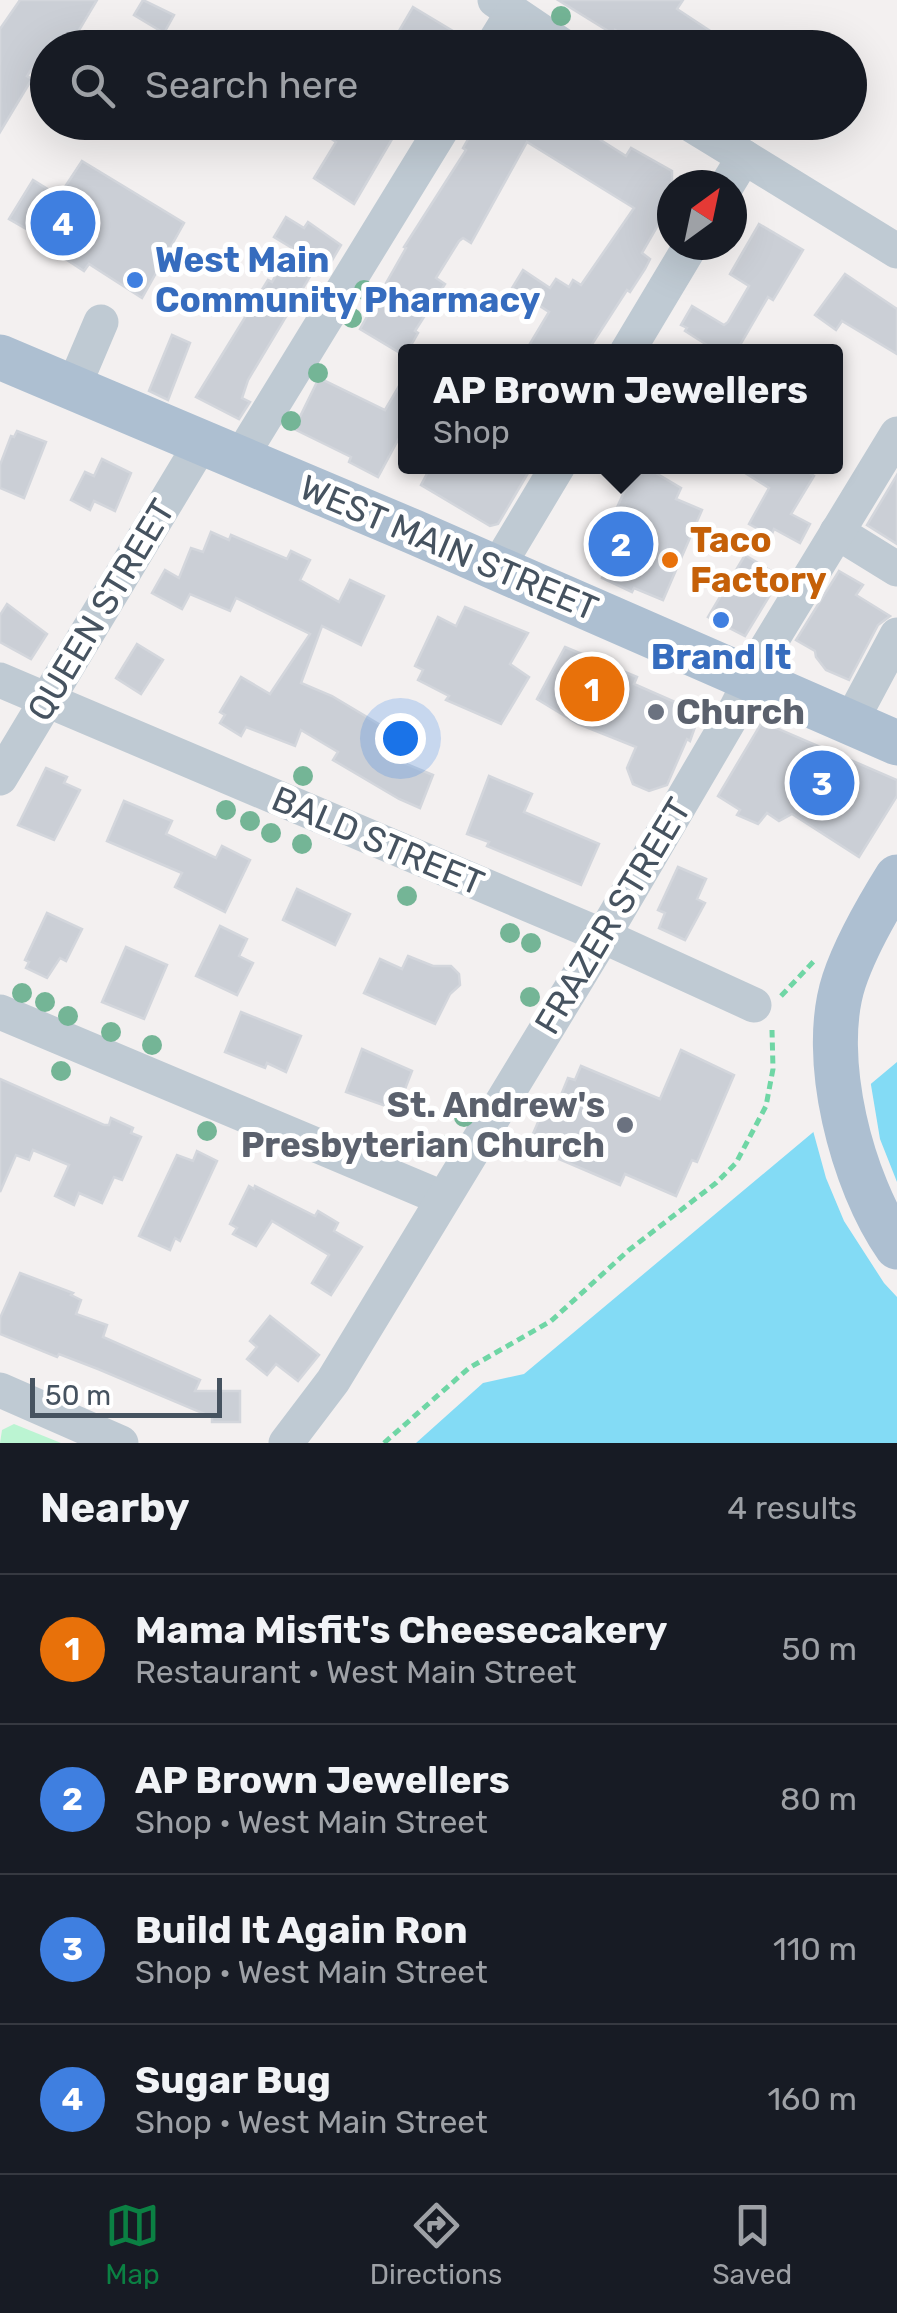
<!DOCTYPE html>
<meta charset="utf-8">
<style>
body{margin:0;font-family:Rubik,sans-serif;background:#20242c;color:#f1f3f6}
.compass{position:absolute;left:657px;top:170px;width:90px;height:90px;border-radius:50%;background:#171b24;box-shadow:0 10px 40px #0002;rotate:33deg}
.scale{position:absolute;left:30px;bottom:25px;width:192px;box-sizing:border-box;padding-left:10px;border:5px solid #465360;border-top:0;font-size:28px;line-height:35px;white-space:nowrap;color:#465360;-webkit-text-stroke:8px #fff;paint-order:stroke}
.you{position:absolute;left:400px;top:738px;width:35px;height:35px;margin:-25px;border:8px solid #fff;border-radius:50%;background:#1a73e8;box-shadow:0 0 0 15px #1a73e833}
.badge{display:grid;place-items:center;width:65px;height:65px;border-radius:50%;background:#0b8043;color:#fff;font-size:32px;font-weight:700}
.pin{position:absolute;translate:-50% -50%;border:5px solid #fff;box-shadow:0 2px 10px #0006}
.popup{position:absolute;left:398px;top:344px;width:445px;height:130px;box-sizing:border-box;display:grid;place-content:center;border-radius:10px;background:#171b24;filter:drop-shadow(0 2px 8px #0005);font-size:32px;white-space:nowrap;color:#9ea1a6}
.popup b{font-size:38px;color:#f1f3f6}
.popup::after{content:'';position:absolute;left:50%;top:100%;margin-left:-20px;border:20px solid transparent;border-top-color:#171b24}
.list{margin:0;padding:0;list-style:none}
h2{display:flex;justify-content:space-between;align-items:center;height:130px;margin:0;padding:0 40px;font-size:42px}
h2 small{font-size:32px;font-weight:400;color:#9ea1a6}
.list li{display:grid;grid-template-columns:65px 1fr auto;gap:30px;align-items:center;box-sizing:border-box;height:150px;padding:0 40px;border-top:2px solid #363941}
.list b{display:block;font-size:38px;white-space:nowrap}
.list p{margin:0;font-size:32px;white-space:nowrap;color:#9ea1a6}
.list em{font-size:32px;font-style:normal;color:#9ea1a6}
.icon{flex:none;width:55px;height:55px;fill:none;stroke:currentColor;stroke-width:2;stroke-linecap:round;stroke-linejoin:round}
.map{position:relative;flex:none;width:897px;height:1443px;overflow:hidden}
.search{position:absolute;background:#171b24;box-shadow:0 10px 40px #0002;left:30px;right:30px;top:30px;height:110px;display:flex;align-items:center;gap:25px;box-sizing:border-box;padding:0 35px;border-radius:55px;color:#9ea1a6;font-size:38px}
.sheet{height:730px;background:#171b24}
nav{display:flex;justify-content:space-around;align-items:center;box-sizing:border-box;height:140px;border-top:2px solid #363941;background:#171b24;font-size:28px;color:#9ea1a6}
nav a{display:grid;justify-items:center;gap:5px}
nav .on{color:#0b8043}
.map>svg:first-child{display:block}
.green{fill:#bbf4d2}
.water{fill:#83dbf5}
.pier{fill:#f3f0f0}
.building{fill:#cbcfd6;stroke:#d3d6dc;stroke-width:2.5}
.lines{fill:none;stroke-linecap:round;stroke-linejoin:round}
.path{stroke:#6fd6a5;stroke-width:5;stroke-dasharray:8 5;stroke-linecap:butt}
.minor{stroke:#bfcad3;stroke-width:35}
.major{stroke:#adbfd1;stroke-width:45}
.tree{fill:#74b596}
.shop-dot{fill:#3f7fe0;stroke:#fff;stroke-width:4}
.food-dot{fill:#e8710a;stroke:#fff;stroke-width:4}
.worship-dot{fill:#6b7280;stroke:#fff;stroke-width:4}
.labels{text-anchor:middle;dominant-baseline:central;stroke-width:10;stroke-linejoin:round;paint-order:stroke}
.shop-label{font-size:35px;font-weight:bold;fill:#366cbe;stroke:#fff;text-anchor:start}
.food-label{font-size:35px;font-weight:bold;fill:#c56008;stroke:#fff;text-anchor:start}
.street-label{font-size:35px;fill:#465360;stroke:#fff}
.worship-label{font-size:35px;font-weight:bold;fill:#5b616d;stroke:#fff;text-anchor:start}
</style>
<div class="map">
<svg width="897" height="1443" viewBox="0 0 897 1443">
<rect width="100%" height="100%" fill="#f3f0f0"/>
<path class="green" d="M14,1424l47,19h-61l2,-13z"/>
<path class="water" d="M897,1062v381h-481l67,-60 41,-9z"/>
<path class="pier" d="M870,1079l10,60 17,43v115l-13,-14 -40,-62 -18,-43 -14,-51z"/>
<g class="building">
<path d="M20,0h77l-28,47 -10,-7 -4,5 -4,-4 -24,35 5,3 -32,53v-103z"/>
<path d="M143,0l31,15 -10,18 -30,-18z"/>
<path d="M558,0h125l-6,9 59,39h-90l-31,-18 -2,4z"/>
<path d="M413,7l58,35 -1,6h-76l5,-10 -3,-2z"/>
<path d="M340,122h62l-48,82 -40,-26 22,-36 -6,-4z"/>
<path d="M478,122h94l54,34 5,-8 41,23v30l-30,52 8,6 -5,10 -15,23 -3,-2 -40,62h-62l24,-40 -37,-24 11,-18 27,18 6,-9 13,8 4,-7 8,5 53,-77 -107,-66 -56,101 -8,-5 -4,3 -23,37 9,6 -30,47 3,2 -13,23 -45,-27 46,-81 -2,-1 62,-97 -3,-2z"/>
<path d="M82,161l102,62 -42,75 -53,-34 -5,7 -26,-17 3,-5 -52,-30 24,-39 26,16z"/>
<path d="M286,217l18,11 4,-6 33,23 -17,29 -9,-6 -67,112 -6,18 8,4 -11,17 -43,-22 72,-117 4,2 20,-34 -18,-11z"/>
<path d="M759,224l44,26 -30,50 -5,-3 -32,55h-18l-33,-21 2,-3 -6,-3 11,-19 32,19 4,-3 21,-36 -19,-12z"/>
<path d="M845,274l52,35v45l-55,-33 -6,9 -21,-15z"/>
<path d="M172,335l18,8 -22,57 -19,-9z"/>
<path d="M406,374v51l-28,52 -29,-15 2,-5 -57,-28 25,-51 66,32z"/>
<path d="M17,431l29,11 -22,56 -24,-10v-23l11,-29 3,1z"/>
<path d="M102,459l29,14 -16,38 -21,-10 -4,9 -19,-10 14,-28 9,4z"/>
<path d="M431,466h81l16,7 -30,51 -8,2 -69,-41z"/>
<path d="M636,466h8l37,22 -5,11 26,11 -39,90 -29,-12 -2,4 -30,-14 29,-54 -17,-10z"/>
<path d="M734,466h64l16,10 -23,38 19,10 -10,19 -26,-14 -3,7 -22,-12 20,-36z"/>
<path d="M897,475v69l-30,-19z"/>
<path d="M211,532l18,8 2,-5 56,24 4,-8 19,9 -10,20 39,22 11,-22 34,16 -23,49 -39,-19 -21,57 31,13 70,42 -10,20 41,17 -13,33 -21,-9 -66,-39 5,-8 -37,-22 -6,16 -49,-19 -5,9 -21,-13 5,-8 -5,-3 21,-35 29,17 40,-60 -74,-36 -6,13 -40,-17 -8,15 -30,-16 13,-23 14,8 12,-30 12,4z"/>
<path d="M745,555l36,22 -36,59 -37,-19z"/>
<path d="M839,571l24,14 -7,10 34,21 -12,9 -29,55 -23,-10 -10,-13 -1,-6 -19,-11z"/>
<path d="M7,604l40,30 -16,25 -31,-17v-27z"/>
<path d="M465,607l63,26 -18,31 19,13 -28,47 -55,-24 3,-4 -31,-16 5,-10 -8,-4 23,-49 18,9z"/>
<path d="M137,644l26,16 -22,34 -25,-16z"/>
<path d="M565,647l72,30 -3,7 66,29 -10,28 -3,-2 -20,46 -18,6 -16,-7 -6,-16 9,-21 -58,-23 -41,-25z"/>
<path d="M762,722l135,58v16l-38,61 -67,-43 -13,7 -12,-8 -9,11 -21,-9 3,-5 -22,-14z"/>
<path d="M46,768l21,9 -3,6 16,7 -26,50 -36,-15z"/>
<path d="M489,776l43,18 -8,18 75,32 -18,41 -94,-39 2,-4 -22,-8z"/>
<path d="M124,801l48,20 -6,13 50,24 6,-12 28,14 -25,52 -50,-25 7,-14 -75,-32z"/>
<path d="M678,867l28,12 -9,20 8,4 -20,37 -26,-12 6,-15 -7,-3z"/>
<path d="M297,889l53,25 -15,31 -52,-25z"/>
<path d="M47,913l35,16 -16,32 -6,-3 -13,20 -21,-10 3,-6 -4,-2z"/>
<path d="M220,926l27,13 -8,17 14,7 -16,32 -41,-19z"/>
<path d="M126,947l41,18 -23,54 -42,-17z"/>
<path d="M408,956l25,10h18l8,8 1,11 -10,9 -15,30 -71,-31 16,-34 22,10z"/>
<path d="M241,1012l60,24 -15,36 -19,-9 -2,5 -40,-16z"/>
<path d="M362,1049l50,22 -15,39 -51,-18z"/>
<path d="M681,1050l53,25 -37,87 -5,-2 -16,36 -51,-22 -5,11 -75,-32 4,-10 -17,-7 13,-30 10,4 13,-32 7,2 6,-14 79,33z"/>
<path d="M0,1079l104,46h5l2,-7 22,10 -2,5 10,4 -19,43 -8,-3 -12,26 -23,-10 -5,12 -19,-9 14,-31 -36,-15 -4,10 -13,-5 -16,37z"/>
<path d="M197,1151l20,10 -37,80 -5,-3 -5,12 -31,-14 38,-81 16,6z"/>
<path d="M249,1186l5,3 1,-3 60,30 3,-5 20,12 -4,8 28,16 -31,48 -19,-12 17,-28 -57,-34 -16,25 -23,-12 4,-6 -7,-4z"/>
<path d="M20,1273l53,20 -2,2 10,5 -5,14 31,11 -4,12 97,43 -5,11h45v31h-28v-5l-114,-48 -39,-15 -2,3 -57,-23v-16z"/>
<path d="M270,1316l49,39 -21,26 -22,-17 -9,11 -20,-16 10,-12 -7,-6z"/>
</g>
<g class="lines">
<g class="path">
<path d="M781,996l34,-36"/>
<path d="M384,1443l85,-75 82,-47 78,-71 87,-67 20,-20 30,-57 7,-37 -1,-39"/>
</g>
<g class="minor">
<path d="M495,0l71,48"/>
<path d="M491,48l21,-34"/>
<path d="M687,122l210,129"/>
<path d="M727,185l17,-28"/>
<path d="M627,352l64,-107"/>
<path d="M73,388l28,-66"/>
<path d="M240,458l206,-336"/>
<path d="M837,532l60,37"/>
<path d="M497,568l61,-102"/>
<path d="M0,680l603,256 151,69"/>
<path d="M850,723l47,-88"/>
<path d="M0,778l202,-336"/>
<path d="M0,1012l442,186"/>
<path d="M0,1390l121,53"/>
<path d="M286,1443l47,-62 270,-445 134,-229 28,-56 132,-217"/>
</g>
<g class="major">
<path d="M0,357l414,175 483,211"/>
<path d="M897,877c-20,32 -41,68 -53,104 -25,76 8,202 53,266"/>
</g>
</g>
<g class="tree">
<circle cx="561" cy="16" r="10"/>
<circle cx="364" cy="290" r="10"/>
<circle cx="352" cy="318" r="10"/>
<circle cx="318" cy="373" r="10"/>
<circle cx="291" cy="421" r="10"/>
<circle cx="303" cy="776" r="10"/>
<circle cx="226" cy="810" r="10"/>
<circle cx="250" cy="821" r="10"/>
<circle cx="271" cy="833" r="10"/>
<circle cx="302" cy="844" r="10"/>
<circle cx="407" cy="896" r="10"/>
<circle cx="510" cy="933" r="10"/>
<circle cx="531" cy="943" r="10"/>
<circle cx="22" cy="993" r="10"/>
<circle cx="530" cy="997" r="10"/>
<circle cx="45" cy="1002" r="10"/>
<circle cx="68" cy="1016" r="10"/>
<circle cx="111" cy="1032" r="10"/>
<circle cx="152" cy="1045" r="10"/>
<circle cx="61" cy="1071" r="10"/>
<circle cx="464" cy="1117" r="10"/>
<circle cx="207" cy="1131" r="10"/>
<circle cx="444" cy="1145" r="10"/>
</g>
<g class="shop-dot">
<circle cx="135" cy="280" r="10"/>
<circle cx="721" cy="620" r="10"/>
</g>
<circle class="food-dot" cx="670" cy="560" r="10"/>
<g class="worship-dot">
<circle cx="656" cy="712" r="10"/>
<circle cx="625" cy="1125" r="10"/>
</g>
<g class="labels">
<g class="shop-label">
<text x="155" y="260">West Main<tspan x="155" dy="40">Community Pharmacy</tspan></text>
<text x="721" y="657" text-anchor="middle">Brand It</text>
</g>
<g class="food-label">
<text x="690" y="540">Taco<tspan x="690" dy="40">Factory</tspan></text>
</g>
<g class="street-label">
<text transform="translate(449 548) rotate(23)">WEST MAIN STREET</text>
<text transform="translate(101 610) rotate(-59)">QUEEN STREET</text>
<text transform="translate(378 841) rotate(23)">BALD STREET</text>
<text transform="translate(613 916) rotate(-59)">FRAZER STREET</text>
</g>
<g class="worship-label">
<text x="676" y="712">Church</text>
<text x="605" y="1105" text-anchor="end">St. Andrew's<tspan x="605" dy="40">Presbyterian Church</tspan></text>
</g>
</g>
</svg>
<svg class="compass" viewBox="-18 -18 36 36"><path d="M0-13l5 13h-10z" fill="#e53935"/><path d="M0 13l5-13h-10z" fill="#9ea1a6"/></svg>
<div class="scale">50 m</div>
<div class="you"></div>
<div class="pin badge" style="left:592px;top:689px;background:#e8710a">1</div>
<div class="pin badge" style="left:621px;top:544px;background:#3f7fe0">2</div>
<div class="popup"><b>AP Brown Jewellers</b>Shop</div>
<div class="pin badge" style="left:822px;top:783px;background:#3f7fe0">3</div>
<div class="pin badge" style="left:63px;top:223px;background:#3f7fe0">4</div>
<div class="search"><svg class="icon" aria-label="search" viewBox="0 0 24 24"><circle cx="10" cy="10" r="6"/><path d="M15 15l6 6"/></svg>Search here</div>
</div>
<section class="sheet">
<h2>Nearby<small>4 results</small></h2>
<ul class="list">
<li><span class="badge" style="background:#e8710a">1</span><div><b>Mama Misfit's Cheesecakery</b><p>Restaurant · West Main Street</p></div><em>50 m</em></li>
<li><span class="badge" style="background:#3f7fe0">2</span><div><b>AP Brown Jewellers</b><p>Shop · West Main Street</p></div><em>80 m</em></li>
<li><span class="badge" style="background:#3f7fe0">3</span><div><b>Build It Again Ron</b><p>Shop · West Main Street</p></div><em>110 m</em></li>
<li><span class="badge" style="background:#3f7fe0">4</span><div><b>Sugar Bug</b><p>Shop · West Main Street</p></div><em>160 m</em></li>
</ul>
</section>
<nav>
<a class="on"><svg class="icon" aria-label="map" viewBox="0 0 24 24"><path d="M3 6l6-2 6 2 6-2v14l-6 2-6-2-6 2zM9 4v14M15 6v14"/></svg>Map</a>
<a><svg class="icon" aria-label="directions" viewBox="0 0 24 24"><path d="M12 3l9 9-9 9-9-9zM9 14v-3h6M13 9l2 2-2 2"/></svg>Directions</a>
<a><svg class="icon" aria-label="saved" viewBox="0 0 24 24"><path d="M7 4h10v16l-5-4-5 4z"/></svg>Saved</a>
</nav>
